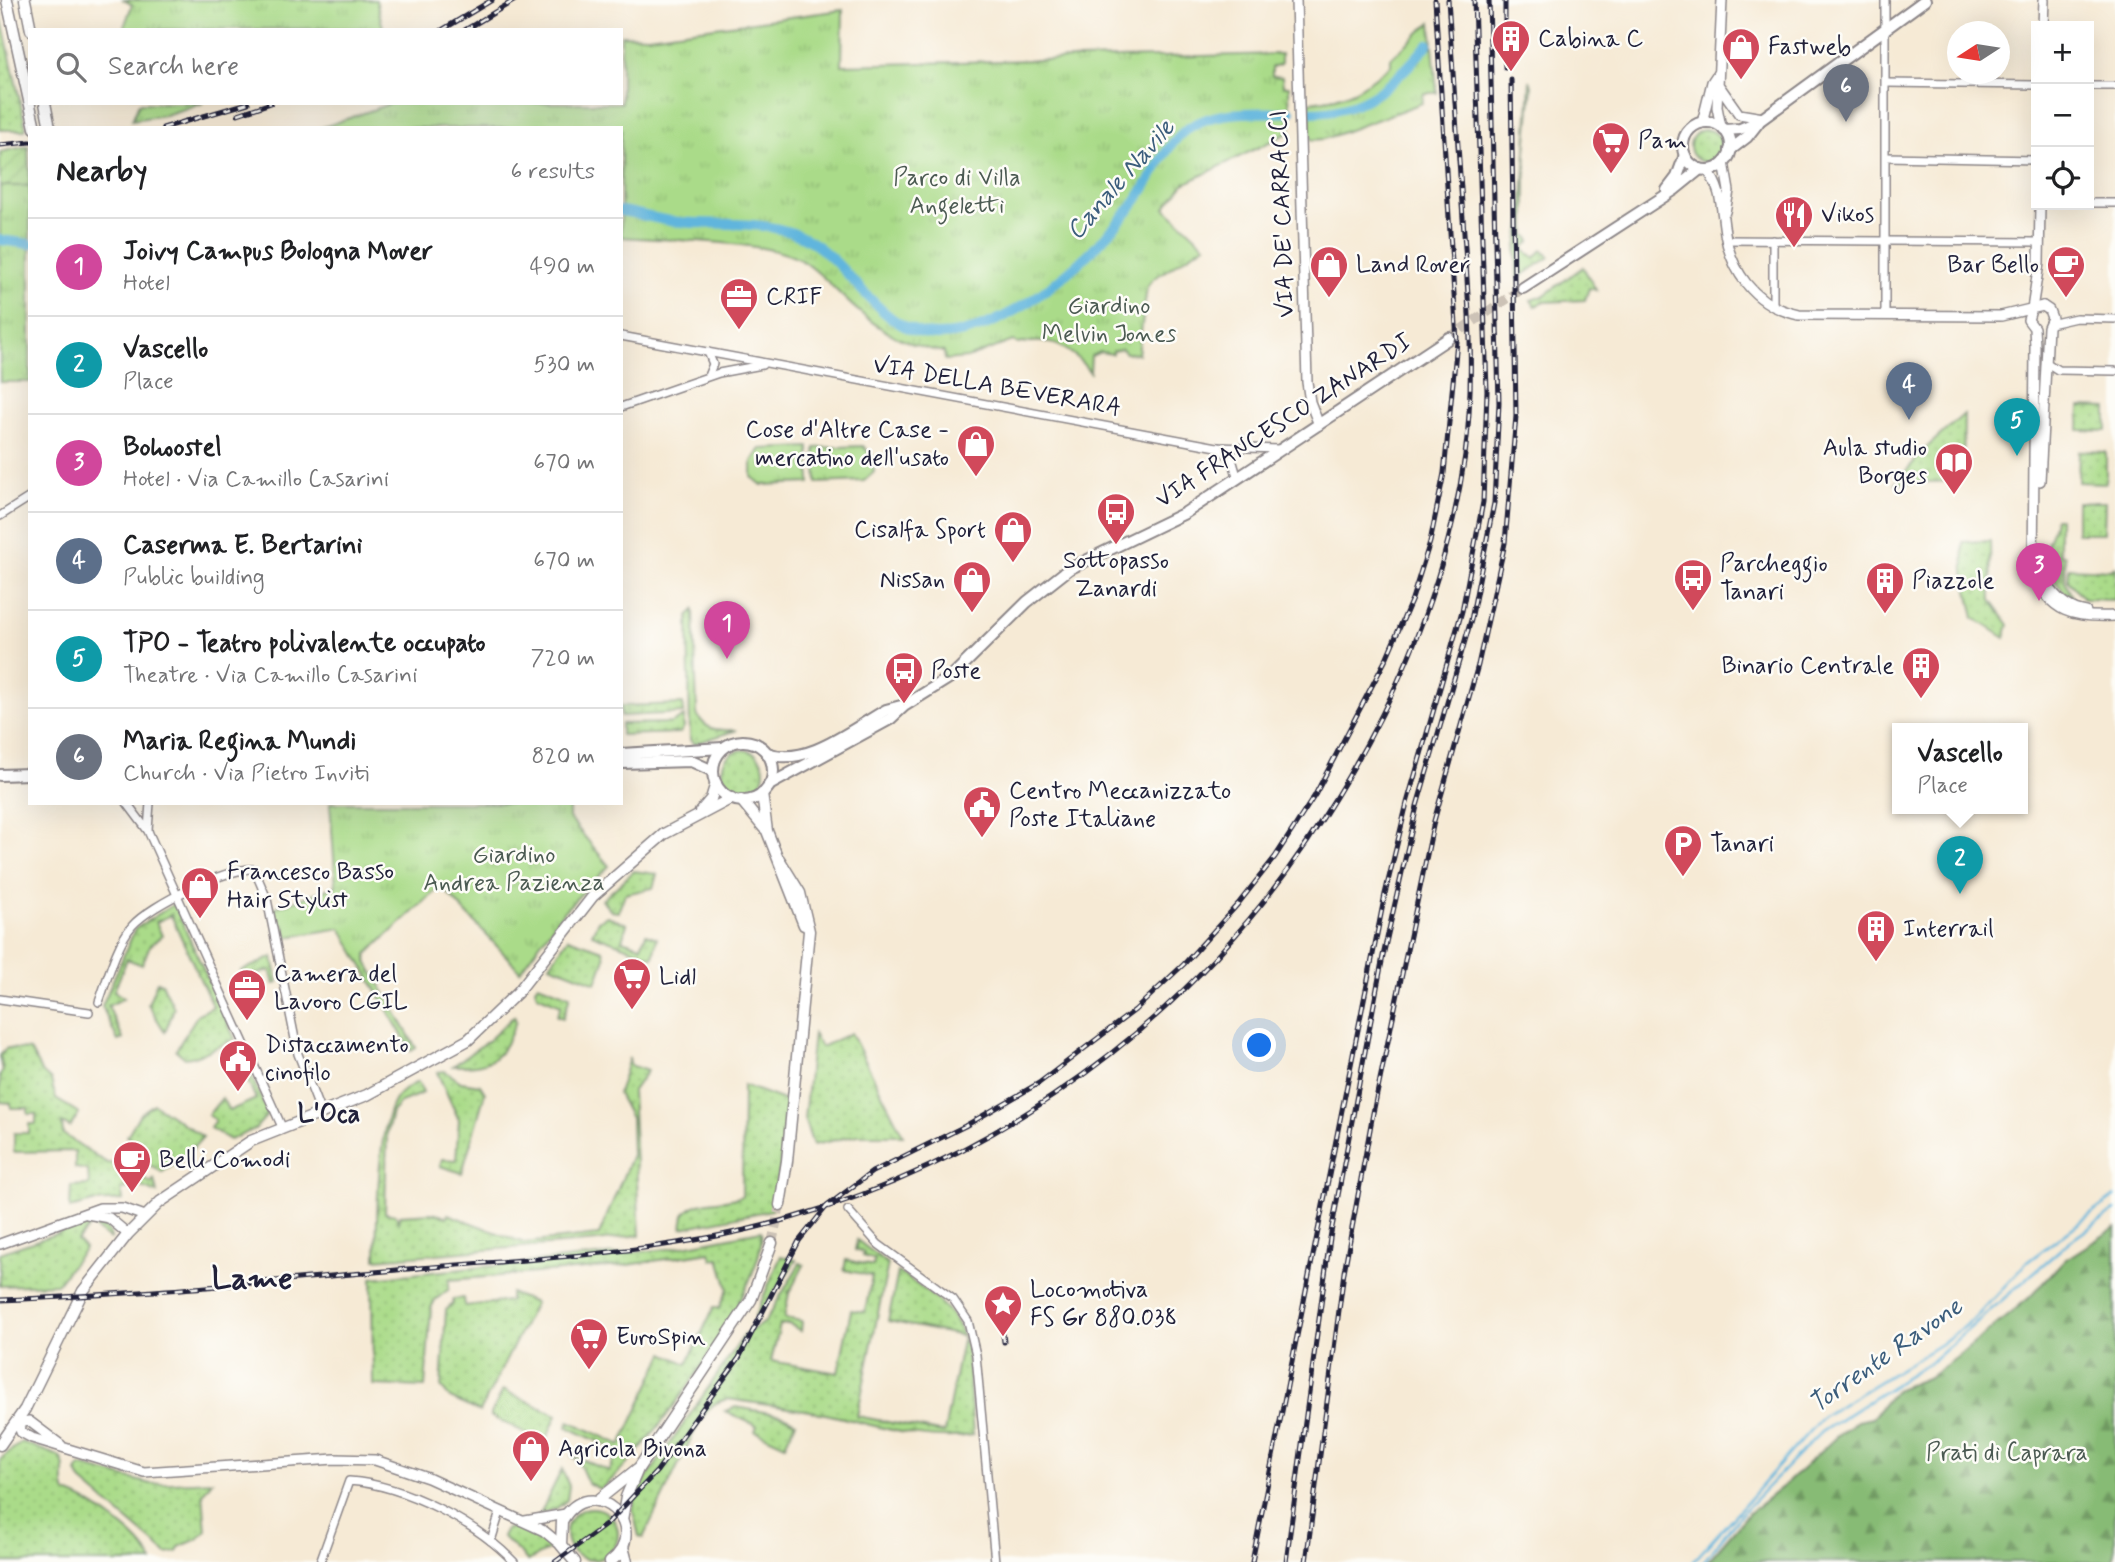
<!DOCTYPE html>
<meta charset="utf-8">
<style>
body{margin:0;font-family:Mynerve,sans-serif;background:#f6f6f6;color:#202124}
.controls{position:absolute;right:21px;top:21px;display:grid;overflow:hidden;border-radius:0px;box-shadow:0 7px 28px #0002}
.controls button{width:63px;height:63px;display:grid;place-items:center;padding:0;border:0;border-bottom:2px solid #e0e0e0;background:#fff;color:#202124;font:35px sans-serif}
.compass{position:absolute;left:1947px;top:21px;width:63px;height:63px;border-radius:50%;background:#fff;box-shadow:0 7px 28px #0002;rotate:258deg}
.you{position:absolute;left:1260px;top:1046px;width:24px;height:24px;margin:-18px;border:5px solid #fff;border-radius:50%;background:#1a73e8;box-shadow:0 0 0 10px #1a73e833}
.badge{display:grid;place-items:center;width:46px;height:46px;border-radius:50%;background:#d1495b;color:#fff;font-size:23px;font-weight:700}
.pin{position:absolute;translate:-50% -58px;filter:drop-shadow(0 2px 4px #0008)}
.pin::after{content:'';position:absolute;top:37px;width:24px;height:21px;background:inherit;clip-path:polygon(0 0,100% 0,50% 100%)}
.popup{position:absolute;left:1892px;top:723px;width:136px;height:91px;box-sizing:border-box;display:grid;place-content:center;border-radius:0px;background:#fff;filter:drop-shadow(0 2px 5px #0005);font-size:23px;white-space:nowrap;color:#757577}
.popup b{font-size:26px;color:#202124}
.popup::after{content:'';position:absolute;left:50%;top:100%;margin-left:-14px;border:14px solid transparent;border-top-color:#fff}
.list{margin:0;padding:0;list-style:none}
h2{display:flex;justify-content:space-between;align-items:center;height:91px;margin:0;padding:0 28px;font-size:30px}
h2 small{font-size:23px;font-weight:400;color:#757577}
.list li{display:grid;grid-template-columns:46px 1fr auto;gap:21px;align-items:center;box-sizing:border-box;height:98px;padding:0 28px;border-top:2px solid #e0e0e0}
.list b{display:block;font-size:26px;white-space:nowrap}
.list p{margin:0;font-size:23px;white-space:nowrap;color:#757577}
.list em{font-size:23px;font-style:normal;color:#757577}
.icon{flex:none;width:38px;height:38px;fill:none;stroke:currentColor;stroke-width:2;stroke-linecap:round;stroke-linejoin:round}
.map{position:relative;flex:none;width:2115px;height:1562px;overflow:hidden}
.search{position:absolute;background:#fff;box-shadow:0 7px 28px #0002;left:28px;top:28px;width:595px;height:77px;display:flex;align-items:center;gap:18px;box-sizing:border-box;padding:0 24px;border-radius:0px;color:#757577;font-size:26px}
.panel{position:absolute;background:#fff;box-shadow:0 7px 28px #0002;left:28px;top:126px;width:595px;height:679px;border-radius:0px}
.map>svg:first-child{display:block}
.grass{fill:url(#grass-dots);stroke:#667e62;stroke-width:2}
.forest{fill:url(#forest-firs);stroke:#546e58;stroke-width:2}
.park{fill:url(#park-tufts);stroke:#667e62;stroke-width:2}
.garden{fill:url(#garden-furrows);stroke:#667e62;stroke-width:2}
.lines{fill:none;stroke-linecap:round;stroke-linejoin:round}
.stream{stroke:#61b5dd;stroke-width:2.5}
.canal{stroke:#61b5dd;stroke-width:10}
.secondary-tunnel{stroke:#ccc2b6;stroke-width:10;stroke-dasharray:10 5;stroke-linecap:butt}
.primary-tunnel{stroke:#ccc2b6;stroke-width:10;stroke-dasharray:10 5;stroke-linecap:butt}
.minor-casing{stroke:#8c8688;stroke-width:10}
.tertiary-casing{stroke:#8c8688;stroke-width:12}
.secondary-casing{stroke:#8c8688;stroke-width:13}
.primary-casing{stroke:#8c8688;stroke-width:14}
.minor{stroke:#fff;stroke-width:7}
.tertiary{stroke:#fff;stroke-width:9}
.secondary{stroke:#fff;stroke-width:10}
.primary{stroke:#fff;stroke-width:10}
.rail-casing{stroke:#22223b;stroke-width:5}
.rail{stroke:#fdfcf7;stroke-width:2.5;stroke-dasharray:8;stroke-linecap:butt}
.labels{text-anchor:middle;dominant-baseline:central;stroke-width:5;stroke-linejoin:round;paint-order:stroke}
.poi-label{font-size:24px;fill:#22223b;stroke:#fdfcf7;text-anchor:start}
.park-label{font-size:24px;fill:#4b5a52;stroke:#fdfcf7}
.street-label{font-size:24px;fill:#22223b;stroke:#fdfcf7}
.water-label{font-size:26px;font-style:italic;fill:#3b5d7c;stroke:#fdfcf7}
.neighbourhood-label{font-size:26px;font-weight:bold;fill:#22223b;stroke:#fdfcf7}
.district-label{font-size:32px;font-weight:bold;fill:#22223b;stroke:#fdfcf7}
</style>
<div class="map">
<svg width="2115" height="1562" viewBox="0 0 2115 1562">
<defs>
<pattern id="grass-dots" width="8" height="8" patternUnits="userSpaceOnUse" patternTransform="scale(1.75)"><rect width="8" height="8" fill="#aadb89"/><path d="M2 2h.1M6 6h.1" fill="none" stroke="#92bc77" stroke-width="1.8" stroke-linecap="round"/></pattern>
<pattern id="forest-firs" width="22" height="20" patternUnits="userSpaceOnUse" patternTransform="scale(1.75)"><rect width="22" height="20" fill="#87bb75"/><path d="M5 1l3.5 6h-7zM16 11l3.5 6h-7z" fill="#6e9861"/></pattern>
<pattern id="park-tufts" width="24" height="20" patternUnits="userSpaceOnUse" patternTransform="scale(1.75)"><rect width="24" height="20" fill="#aadb89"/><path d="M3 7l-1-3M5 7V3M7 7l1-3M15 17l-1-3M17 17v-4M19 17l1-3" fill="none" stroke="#92bc77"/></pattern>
<pattern id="garden-furrows" width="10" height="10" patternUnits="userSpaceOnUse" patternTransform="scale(1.75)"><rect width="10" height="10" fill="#aadb89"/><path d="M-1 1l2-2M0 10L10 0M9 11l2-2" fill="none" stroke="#92bc77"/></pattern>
</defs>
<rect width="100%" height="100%" fill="#fdfcf7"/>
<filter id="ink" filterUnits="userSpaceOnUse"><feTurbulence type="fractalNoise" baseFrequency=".0143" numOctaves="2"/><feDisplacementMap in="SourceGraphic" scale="14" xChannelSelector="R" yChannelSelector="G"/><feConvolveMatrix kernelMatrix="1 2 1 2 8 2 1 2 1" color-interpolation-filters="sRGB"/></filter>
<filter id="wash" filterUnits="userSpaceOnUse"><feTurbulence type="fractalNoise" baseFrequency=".00686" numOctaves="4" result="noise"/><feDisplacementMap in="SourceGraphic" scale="28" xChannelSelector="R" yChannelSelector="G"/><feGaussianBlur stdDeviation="1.57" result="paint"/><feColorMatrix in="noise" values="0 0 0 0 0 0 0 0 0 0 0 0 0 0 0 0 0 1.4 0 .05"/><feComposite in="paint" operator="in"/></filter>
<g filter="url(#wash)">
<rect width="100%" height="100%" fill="#f6ead5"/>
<g class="grass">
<path d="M0,11l26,117 -1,2h-25z"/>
<path d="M1530,80l2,6 -6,65v84l5,5 -8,9 12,9 7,-8 8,7 -33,22 -1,-27 6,-32z"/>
<circle cx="1706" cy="146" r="16"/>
<path d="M1583,267l13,23 -7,-2 -4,12 -41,2 -9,4 -4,-6 12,-4z"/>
<path d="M2080,407l27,1v23l-28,-1z"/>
<path d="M1964,414l-1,60 -5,7 -62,2 30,-35z"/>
<path d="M2079,451l27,1v31l-28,-1z"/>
<path d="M2077,502h28l-1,31h-27z"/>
<path d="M2055,518h4v36l6,2v25l8,18c-16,-13 -32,-31 -26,-54 3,-10 7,-16 8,-27z"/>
<path d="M1990,541l1,59 18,25 -4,13 -31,-20 -10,-46 -1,-30z"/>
<path d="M2115,567v33l-30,-1 -17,-18 1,-13 42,2z"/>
<path d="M694,610l3,104c9,18 22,16 40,16l-43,14 -4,-4 -2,-124z"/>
<path d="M683,704l1,9 -63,3v-10z"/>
<path d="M684,716v11l-4,6 -59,2v-11l51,-1z"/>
<circle cx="743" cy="771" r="21"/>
<path d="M634,871l23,3 -4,14 -28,6 -7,18 -7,-1 -9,-11z"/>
<path d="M174,904l61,135 -38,17 -12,2 -9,-8 22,-36 15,-7 -42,-92 -15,7 6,14 -12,9 -8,20 -15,-6 -13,32 10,7 -16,8 15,33 -5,2 -16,-35 33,-77z"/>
<path d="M607,916l20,8 -5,16 19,6 5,-12 11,4 -4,19 -61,-23 6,-13z"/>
<path d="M568,938l35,12 2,8 -9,25 -46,-18z"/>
<path d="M157,982l5,1 12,25 -9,24 -17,-28z"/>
<path d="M538,984l32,12 -7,22 -6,-2 4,-11 -24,-10 -2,-7z"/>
<path d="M514,1016l2,5c-14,37 -22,46 -63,45l37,-27z"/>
<path d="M851,1033l52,102h-45l-45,10 -9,-26 9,-85 8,13z"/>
<path d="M6,1048l24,2 11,21 10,9 5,19 23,14 -9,14 -8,-4 1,11 44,29 20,1 -1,3 25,16 3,-4 3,14 -21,-8 -15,5 2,10 -30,2 -23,6 1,-22 18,-1 -1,-15 -13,-2v-17l-61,1v-19h15v-9h7v-10h-8v-6h-17v-5l-11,-1v-27l3,-4 -3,-15z"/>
<path d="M629,1058l1,7 17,6 -15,21 8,143 -42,6 -222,18c1,-38 1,-125 17,-156 5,-11 15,-16 25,-21l5,11 -22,9 -9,10 -5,21 -2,80 11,2 2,7 2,-7 32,-2 15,4 1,-3 76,29 75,-8 33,-80 -1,-37 -13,-24z"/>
<path d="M445,1071l16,11 19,3 5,8 -23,80 -22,-7 2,-7 14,1 3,-40 -22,-48z"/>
<path d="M250,1073l18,41 -13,15 -25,11 -20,-12 5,-8 -7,-5 14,-17 7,13 27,-12 -11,-24z"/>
<path d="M743,1085l43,16 -6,65 -8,44 -90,18 2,-13c12,-18 39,-11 58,-19z"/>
<path d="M154,1104l49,33 -21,23 -20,12 -26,-15 1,-4 -12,-8 4,-7 -2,-2 13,-22z"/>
<path d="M88,1223l14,2 8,8v6l-19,-14 -14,16 8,7 -28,36 -57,2v-33z"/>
<path d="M761,1231c9,51 -118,229 -161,258l-12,-6 -10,-22 -7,-6 38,16 9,-20 -51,-24 2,-6 52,24 43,-92 23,11 27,-57 5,2 9,-20 -9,-31 -7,1 -2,-7 -88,14 -173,14v9l-14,11 -4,8 -6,79 -52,-2 -1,-107 296,-29z"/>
<path d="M857,1240l31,24 -31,152 87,17 19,-97 -75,-15 10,-49c33,22 62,39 69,80l6,83c-59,10 -112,-17 -170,-25 -25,-4 -50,-7 -75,-11 -16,3 -20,10 -29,23l-56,116 -4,-2 -6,-25 2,-16 110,-161 20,-12 35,-59 4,2 -15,28 -5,25 18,3 -1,10 -12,-7 -9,1 -9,36 67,12 13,-63 14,2 7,-36 -28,-6 2,-10 27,6 1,-7 -11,-3 1,-4 -9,-2z"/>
<path d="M781,1256l15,4 -40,59 -1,-3z"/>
<path d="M510,1293l25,10 -55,109 -30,-14 -9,-11 5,-77 7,-6v-5l11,-1 1,8 45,-5z"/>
<path d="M503,1390l54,25 -12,27 -55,-26z"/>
<path d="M736,1407l45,8 15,7 -11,23 -30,-14 2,-5 -32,-15z"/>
<path d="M22,1442l37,14c10,11 1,24 7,37 26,8 76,44 87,69h-153v-103z"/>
<path d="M81,1466l70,18 61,-3 -9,12 3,38 -8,8 -19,8 -2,5 -10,2 -86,-73 -4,-9z"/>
<path d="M562,1469l7,17 -2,14 -10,8 -17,6z"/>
<circle cx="592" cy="1534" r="26"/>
<path d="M506,1529c16,-3 37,6 46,19l-24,13 -26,-25z"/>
</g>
<path class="forest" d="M2115,1228v320l-3,14h-405l41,-48 38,-30 50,-47 21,-16 15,-3 23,-28 34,-13 27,-19 74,-61 33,-36z"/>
<g class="park">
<path d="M124,0h252l7,28 -260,2 9,-25z"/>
<path d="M843,10l-1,55 439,-11v10l-9,3v9l10,1 1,9h6l1,46 -106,52 -19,24 40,37 -52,34 -6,8 -9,67 -12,-1 -4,-4 -9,2v3l-13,-2 -9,4 -1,16c-21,-26 -38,-35 -72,-28l-5,-3 -46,17 -22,2 -1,-8c-45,-7 -74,-28 -105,-59 -12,-12 -23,-24 -37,-32 -37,-22 -135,-20 -181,-24v-109h-300l71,-25h229v-68l27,1z"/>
<path d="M1431,22l6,71h-13l-2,10 -97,36 -14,1 -2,-38c39,-3 53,-14 82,-37v-7z"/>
<path d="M139,103h64l-38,12 -33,5z"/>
<rect x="0" y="186" width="30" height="196"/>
<path d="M863,446l10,11 1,15 -10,9 -47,2 -2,-35z"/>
<path d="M809,447l1,36 -48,2 -10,-8v-16l9,-12z"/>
<path d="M330,803h239v15l40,48 -46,46 -43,59 -79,-85 -74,68v8l49,86 -5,3 -70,-123 -54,9 -3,-12h-6l-4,-17 62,-22z"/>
</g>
<g class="garden">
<path d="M28,146l2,40h-30v-34z"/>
<path d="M273,957l5,26 -4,1 -4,-14 -19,6 6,21 -5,1 -11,-27z"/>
</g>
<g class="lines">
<g class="stream">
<path d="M1693,1562l130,-146 118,-72 35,-27 51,-55 88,-66"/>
<path d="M1703,1562l38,-48 80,-82 112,-72 136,-118 46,-32"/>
</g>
<g class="canal">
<path d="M1310,112c54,0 84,-27 118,-68"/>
<path d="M621,211c19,3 38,9 58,11 42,4 98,-4 134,21 42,28 69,91 125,92 71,0 160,-82 200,-137 15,-20 28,-54 49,-69 30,-21 68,-15 103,-17"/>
<path d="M0,240l30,4"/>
</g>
</g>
</g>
<g filter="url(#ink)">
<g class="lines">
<path class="secondary-tunnel" d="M772,1243l8,-38"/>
<path class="primary-tunnel" d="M1449,338l74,-50"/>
<defs>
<g id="minor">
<path d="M1886,83l150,2"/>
<path d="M2089,86h26"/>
<path d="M1886,157l150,3"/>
<path d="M2089,203h26"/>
<path d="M1726,240l313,2"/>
<path d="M1773,240v67"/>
<path d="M1885,315v-315"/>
<path d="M2050,324l26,-6 39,1"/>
<path d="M621,336l596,111 61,2"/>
<path d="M708,352l5,12 -5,12"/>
<path d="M2047,363l11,7 57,1"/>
<path d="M621,407l98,-34 43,-8"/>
<path d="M1218,447l14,12 6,20"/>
<path d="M0,516l30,-19"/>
<path d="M127,803l21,28 134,296"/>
<path d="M148,830l2,-27"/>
<path d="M0,999l89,13"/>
<path d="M99,1002c8,-22 18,-59 33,-76 18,-21 94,-58 122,-57l13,30 31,155 23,59"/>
<path d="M848,1210l30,34 75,55 15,22 8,34 19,207"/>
<path d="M491,1541l9,-29"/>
<path d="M320,1562l29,-81c55,4 127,41 165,81"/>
</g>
<g id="tertiary">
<path d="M1296,0l11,382 3,20 9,23"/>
<path d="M2043,26l1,-26"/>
<path d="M1720,87l19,27 24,4"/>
<path d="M1702,123l10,-41 6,-9"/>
<path d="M1721,127l-4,-20 5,-107"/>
<path d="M1724,162l5,29 -4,21"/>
<path d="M1707,170c14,18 14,34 17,56 5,44 30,80 75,89l202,1 42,-10"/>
<path d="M2032,309l7,-46 1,-58"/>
<path d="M2031,310l-3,10 6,8 1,18 -2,225c16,43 42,47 82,45"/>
<path d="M2040,481l8,-154 4,-9 -3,-8 -6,-4"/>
<path d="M2037,551c2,28 20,56 49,61"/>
<path d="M87,1214l22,4 19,16"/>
<path d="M0,1244l100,-36h22l23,8"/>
<path d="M61,1445l-32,-24 -11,2 3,9 11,6 112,34 191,-13 40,1 53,18 116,53 17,14"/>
<path d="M525,1521l41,-7"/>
</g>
<g id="secondary">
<path d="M7,0l28,128"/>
<path d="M25,0l6,30"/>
<path d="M45,103l5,25"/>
<path d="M762,794l5,37 37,94"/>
<path d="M741,800l23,28"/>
<path d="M700,812l11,-13 5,-16"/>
<path d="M779,859l21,34 9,38 -22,230 -7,44"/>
<path d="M0,1445l25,-36 58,-118 45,-57 32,-32 91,-61 116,-46 101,-55 50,-48 75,-96 71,-62 68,-36"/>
<path d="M597,1501l40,-32"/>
<path d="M622,1520l4,-23 12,-28 113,-169 21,-57"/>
<path d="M623,1547l4,15"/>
<path d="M575,1562l-14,-17 1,-24c29,-52 93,7 48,41"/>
</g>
<g id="primary">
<circle cx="1707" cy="146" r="24"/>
<path d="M1724,130l16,-1 19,-8 166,-121"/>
<path d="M1730,150l17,-13 11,-14"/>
<path d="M1667,190l10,-13 8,-22"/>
<path d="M1523,288l151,-98 26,-21"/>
<circle cx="743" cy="771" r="30"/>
<path d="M767,753c39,15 85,-24 119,-43l15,-4"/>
<path d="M621,754l102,-6"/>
<path d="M621,763l70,-2 22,10"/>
<path d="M0,775l30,-1"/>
<path d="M769,785l121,-66 14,-13 48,-30 75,-74 42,-33 116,-56 264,-175"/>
</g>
</defs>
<use href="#minor" class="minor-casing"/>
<use href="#tertiary" class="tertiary-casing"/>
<use href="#secondary" class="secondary-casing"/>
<use href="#primary" class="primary-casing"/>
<use href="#minor" class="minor"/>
<use href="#tertiary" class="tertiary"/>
<use href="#secondary" class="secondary"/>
<use href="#primary" class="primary"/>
<defs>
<g id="rail">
<path d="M442,30l50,-30"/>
<path d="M465,30l50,-30"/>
<path d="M1505,67v-67"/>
<path d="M238,114l33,-11"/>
<path d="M163,128l85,-25"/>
<path d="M0,145l30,-3"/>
<path d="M0,1300c136,-5 272,-19 408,-31 104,-9 211,-13 314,-34 239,-49 450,-192 586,-394 79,-119 137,-244 157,-386 10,-74 4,-148 -1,-222 -5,-77 -10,-155 -16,-233"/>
<path d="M1003,1334l1,8"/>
<path d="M555,1562l52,-38 50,-53 82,-113 60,-117 28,-35 45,-34 93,-46 74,-43 96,-73 49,-46 54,-60 37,-47 40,-62 71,-136 26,-60 18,-57 14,-69 13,-132 -22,-341"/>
<path d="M1252,1562l133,-668 22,-91 55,-192 21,-109 4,-111 -13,-391"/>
<path d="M1286,1562l44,-324 53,-282 34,-150 54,-186 23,-117 5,-100 -10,-403"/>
<path d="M1306,1562l38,-290 29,-159 61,-292 44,-156 27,-122 11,-127 -5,-336"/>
</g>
</defs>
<use href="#rail" class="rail-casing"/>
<use href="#rail" class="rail"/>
</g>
</g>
<defs>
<symbol id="building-pin" viewBox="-11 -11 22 30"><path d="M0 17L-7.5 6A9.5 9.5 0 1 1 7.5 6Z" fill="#d1495b" stroke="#fdfcf7"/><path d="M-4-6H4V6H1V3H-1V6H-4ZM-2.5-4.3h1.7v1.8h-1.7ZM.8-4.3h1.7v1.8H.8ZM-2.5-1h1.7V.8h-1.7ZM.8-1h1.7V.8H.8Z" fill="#fff"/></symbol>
<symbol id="shop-pin" viewBox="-11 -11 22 30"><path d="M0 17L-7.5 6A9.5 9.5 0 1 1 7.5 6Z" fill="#d1495b" stroke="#fdfcf7"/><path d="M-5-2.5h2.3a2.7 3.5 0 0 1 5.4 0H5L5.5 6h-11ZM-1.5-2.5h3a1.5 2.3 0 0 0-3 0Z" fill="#fff"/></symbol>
<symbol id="supermarket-pin" viewBox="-11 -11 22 30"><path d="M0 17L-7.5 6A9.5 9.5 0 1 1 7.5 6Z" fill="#d1495b" stroke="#fdfcf7"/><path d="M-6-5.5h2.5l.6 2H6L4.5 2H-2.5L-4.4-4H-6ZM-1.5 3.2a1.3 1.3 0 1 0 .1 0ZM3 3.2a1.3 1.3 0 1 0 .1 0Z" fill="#fff"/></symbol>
<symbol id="restaurant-pin" viewBox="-11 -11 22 30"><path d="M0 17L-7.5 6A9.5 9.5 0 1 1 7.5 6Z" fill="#d1495b" stroke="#fdfcf7"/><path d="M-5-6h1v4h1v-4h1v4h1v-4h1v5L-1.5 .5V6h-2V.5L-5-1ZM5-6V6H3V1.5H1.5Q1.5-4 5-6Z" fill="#fff"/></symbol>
<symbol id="cafe-pin" viewBox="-11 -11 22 30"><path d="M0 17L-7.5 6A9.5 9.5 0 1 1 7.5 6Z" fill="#d1495b" stroke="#fdfcf7"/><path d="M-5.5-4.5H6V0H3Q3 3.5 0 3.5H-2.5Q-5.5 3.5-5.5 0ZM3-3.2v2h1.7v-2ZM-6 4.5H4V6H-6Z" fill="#fff"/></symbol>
<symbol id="office-pin" viewBox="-11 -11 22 30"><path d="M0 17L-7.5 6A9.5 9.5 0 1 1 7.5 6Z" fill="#d1495b" stroke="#fdfcf7"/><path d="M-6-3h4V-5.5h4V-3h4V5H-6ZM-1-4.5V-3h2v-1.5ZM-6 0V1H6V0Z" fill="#fff"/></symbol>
<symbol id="library-pin" viewBox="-11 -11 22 30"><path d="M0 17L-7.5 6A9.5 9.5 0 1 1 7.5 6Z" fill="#d1495b" stroke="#fdfcf7"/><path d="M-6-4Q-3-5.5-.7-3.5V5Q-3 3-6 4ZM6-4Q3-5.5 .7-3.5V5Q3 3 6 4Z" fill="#fff"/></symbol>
<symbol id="bus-pin" viewBox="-11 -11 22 30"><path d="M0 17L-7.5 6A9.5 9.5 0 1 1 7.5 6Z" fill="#d1495b" stroke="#fdfcf7"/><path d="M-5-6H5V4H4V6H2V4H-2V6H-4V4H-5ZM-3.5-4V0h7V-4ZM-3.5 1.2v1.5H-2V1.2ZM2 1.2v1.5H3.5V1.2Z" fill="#fff"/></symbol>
<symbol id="civic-pin" viewBox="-11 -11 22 30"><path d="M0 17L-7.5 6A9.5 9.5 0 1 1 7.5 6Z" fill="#d1495b" stroke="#fdfcf7"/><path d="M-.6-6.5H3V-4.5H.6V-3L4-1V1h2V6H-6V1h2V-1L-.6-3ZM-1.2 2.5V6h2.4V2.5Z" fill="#fff"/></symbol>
<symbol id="parking-pin" viewBox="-11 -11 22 30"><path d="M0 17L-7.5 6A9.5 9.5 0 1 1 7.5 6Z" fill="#d1495b" stroke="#fdfcf7"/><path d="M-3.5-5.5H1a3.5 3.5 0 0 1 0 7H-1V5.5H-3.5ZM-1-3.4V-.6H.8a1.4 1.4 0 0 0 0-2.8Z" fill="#fff"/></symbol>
<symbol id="sight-pin" viewBox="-11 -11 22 30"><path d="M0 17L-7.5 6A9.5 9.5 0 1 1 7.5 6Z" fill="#d1495b" stroke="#fdfcf7"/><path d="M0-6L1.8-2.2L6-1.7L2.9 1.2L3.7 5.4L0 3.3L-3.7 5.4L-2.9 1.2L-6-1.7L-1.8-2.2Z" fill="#fff"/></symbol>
</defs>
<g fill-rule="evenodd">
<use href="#building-pin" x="1489" y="17" width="44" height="60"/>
<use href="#shop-pin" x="1719" y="25" width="44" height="60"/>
<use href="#supermarket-pin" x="1589" y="119" width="44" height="60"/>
<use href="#restaurant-pin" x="1772" y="193" width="44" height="60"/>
<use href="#shop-pin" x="1307" y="243" width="44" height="60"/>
<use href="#cafe-pin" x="2044" y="243" width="44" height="60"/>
<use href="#office-pin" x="717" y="275" width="44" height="60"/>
<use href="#shop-pin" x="954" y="422" width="44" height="60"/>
<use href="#library-pin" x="1932" y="440" width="44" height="60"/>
<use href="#bus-pin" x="1094" y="490" width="44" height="60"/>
<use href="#shop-pin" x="991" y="508" width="44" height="60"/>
<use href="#bus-pin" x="1671" y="556" width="44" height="60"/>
<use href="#shop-pin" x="950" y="558" width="44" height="60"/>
<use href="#building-pin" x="1863" y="559" width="44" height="60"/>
<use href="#building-pin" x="1899" y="644" width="44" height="60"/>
<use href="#bus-pin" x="882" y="649" width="44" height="60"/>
<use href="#civic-pin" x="960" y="783" width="44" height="60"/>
<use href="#parking-pin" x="1661" y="822" width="44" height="60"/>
<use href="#shop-pin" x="178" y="864" width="44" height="60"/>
<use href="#building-pin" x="1854" y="907" width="44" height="60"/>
<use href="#supermarket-pin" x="610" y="955" width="44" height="60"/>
<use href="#office-pin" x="225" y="966" width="44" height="60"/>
<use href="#civic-pin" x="216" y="1037" width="44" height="60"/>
<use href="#cafe-pin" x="110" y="1138" width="44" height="60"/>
<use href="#sight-pin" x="981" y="1282" width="44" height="60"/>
<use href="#supermarket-pin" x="567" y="1315" width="44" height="60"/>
<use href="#shop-pin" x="509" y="1427" width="44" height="60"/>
</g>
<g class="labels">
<g class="poi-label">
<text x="1538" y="39">Cabina C</text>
<text x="1768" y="47">Fastweb</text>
<text x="1638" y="141">Pam</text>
<text x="1821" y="215">Vikos</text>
<text x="1356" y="265">Land Rover</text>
<text x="2039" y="265" text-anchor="end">Bar Bello</text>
<text x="766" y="297">CRIF</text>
<text x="949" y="430" text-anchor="end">Cose d'Altre Case -<tspan x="949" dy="28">mercatino dell'usato</tspan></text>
<text x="1927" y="448" text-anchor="end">Aula studio<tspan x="1927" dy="28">Borges</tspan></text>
<text x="986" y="530" text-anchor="end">Cisalfa Sport</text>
<text x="1116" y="561" text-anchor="middle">Sottopasso<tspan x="1116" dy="28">Zanardi</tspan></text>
<text x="1720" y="564">Parcheggio<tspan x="1720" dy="28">Tanari</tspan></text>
<text x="945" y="580" text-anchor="end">Nissan</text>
<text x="1912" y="581">Piazzole</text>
<text x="1894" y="666" text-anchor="end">Binario Centrale</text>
<text x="931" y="671">Poste</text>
<text x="1009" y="791">Centro Meccanizzato<tspan x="1009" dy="28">Poste Italiane</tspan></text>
<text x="1710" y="844">Tanari</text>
<text x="227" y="872">Francesco Basso<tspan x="227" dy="28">Hair Stylist</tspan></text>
<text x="1903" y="929">Interrail</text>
<text x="274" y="974">Camera del<tspan x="274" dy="28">Lavoro CGIL</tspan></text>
<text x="659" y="977">Lidl</text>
<text x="265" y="1045">Distaccamento<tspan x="265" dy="28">cinofilo</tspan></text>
<text x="159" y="1160">Belli Comodi</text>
<text x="1030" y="1290">Locomotiva<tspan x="1030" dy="28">FS Gr 880.038</tspan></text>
<text x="616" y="1337">EuroSpin</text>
<text x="558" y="1449">Agricola Bivona</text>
</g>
<g class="park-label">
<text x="957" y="178">Parco di Villa<tspan x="957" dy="28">Angeletti</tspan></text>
<text x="1109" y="306">Giardino<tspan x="1109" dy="28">Melvin Jones</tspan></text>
<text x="514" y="855">Giardino<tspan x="514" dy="28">Andrea Pazienza</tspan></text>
<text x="2007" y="1453">Prati di Caprara</text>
</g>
<g class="street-label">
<text transform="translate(1283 214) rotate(-92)">VIA DE' CARRACCI</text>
<text transform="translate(997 387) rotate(10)">VIA DELLA BEVERARA</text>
<text transform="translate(1284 421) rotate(-33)">VIA FRANCESCO ZANARDI</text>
</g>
<g class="water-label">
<text transform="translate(1121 180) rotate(-49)">Canale Navile</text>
<text transform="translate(1886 1356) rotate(-35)">Torrente Ravone</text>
</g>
<g class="neighbourhood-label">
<text x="329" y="1115">L'Oca</text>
</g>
<g class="district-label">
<text x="252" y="1279">Lame</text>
</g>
</g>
</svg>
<div class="controls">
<button>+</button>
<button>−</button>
<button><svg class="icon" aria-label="locate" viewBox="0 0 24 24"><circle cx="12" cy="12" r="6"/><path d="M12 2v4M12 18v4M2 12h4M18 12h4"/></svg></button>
</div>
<svg class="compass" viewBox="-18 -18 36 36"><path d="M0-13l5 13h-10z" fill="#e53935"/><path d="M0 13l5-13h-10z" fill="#757577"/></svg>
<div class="you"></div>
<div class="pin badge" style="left:727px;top:659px;background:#d1479c">1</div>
<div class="pin badge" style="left:1960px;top:894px;background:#0f9aa8">2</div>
<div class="popup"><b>Vascello</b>Place</div>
<div class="pin badge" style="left:2039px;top:601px;background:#d1479c">3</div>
<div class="pin badge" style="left:1909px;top:420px;background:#5c6f8a">4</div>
<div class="pin badge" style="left:2017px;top:456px;background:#0f9aa8">5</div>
<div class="pin badge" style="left:1846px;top:122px;background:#6b7280">6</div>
<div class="search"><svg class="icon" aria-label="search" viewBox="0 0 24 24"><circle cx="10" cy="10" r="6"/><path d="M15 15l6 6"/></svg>Search here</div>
<section class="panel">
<h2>Nearby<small>6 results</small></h2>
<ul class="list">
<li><span class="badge" style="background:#d1479c">1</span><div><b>Joivy Campus Bologna Mover</b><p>Hotel</p></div><em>490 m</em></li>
<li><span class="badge" style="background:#0f9aa8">2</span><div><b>Vascello</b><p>Place</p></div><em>530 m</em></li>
<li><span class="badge" style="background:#d1479c">3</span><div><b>Bohoostel</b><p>Hotel · Via Camillo Casarini</p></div><em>670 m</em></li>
<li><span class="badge" style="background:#5c6f8a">4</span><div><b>Caserma E. Bertarini</b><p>Public building</p></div><em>670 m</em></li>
<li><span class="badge" style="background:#0f9aa8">5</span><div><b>TPO - Teatro polivalente occupato</b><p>Theatre · Via Camillo Casarini</p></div><em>720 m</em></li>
<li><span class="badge" style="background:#6b7280">6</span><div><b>Maria Regina Mundi</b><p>Church · Via Pietro Inviti</p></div><em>820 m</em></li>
</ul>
</section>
</div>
